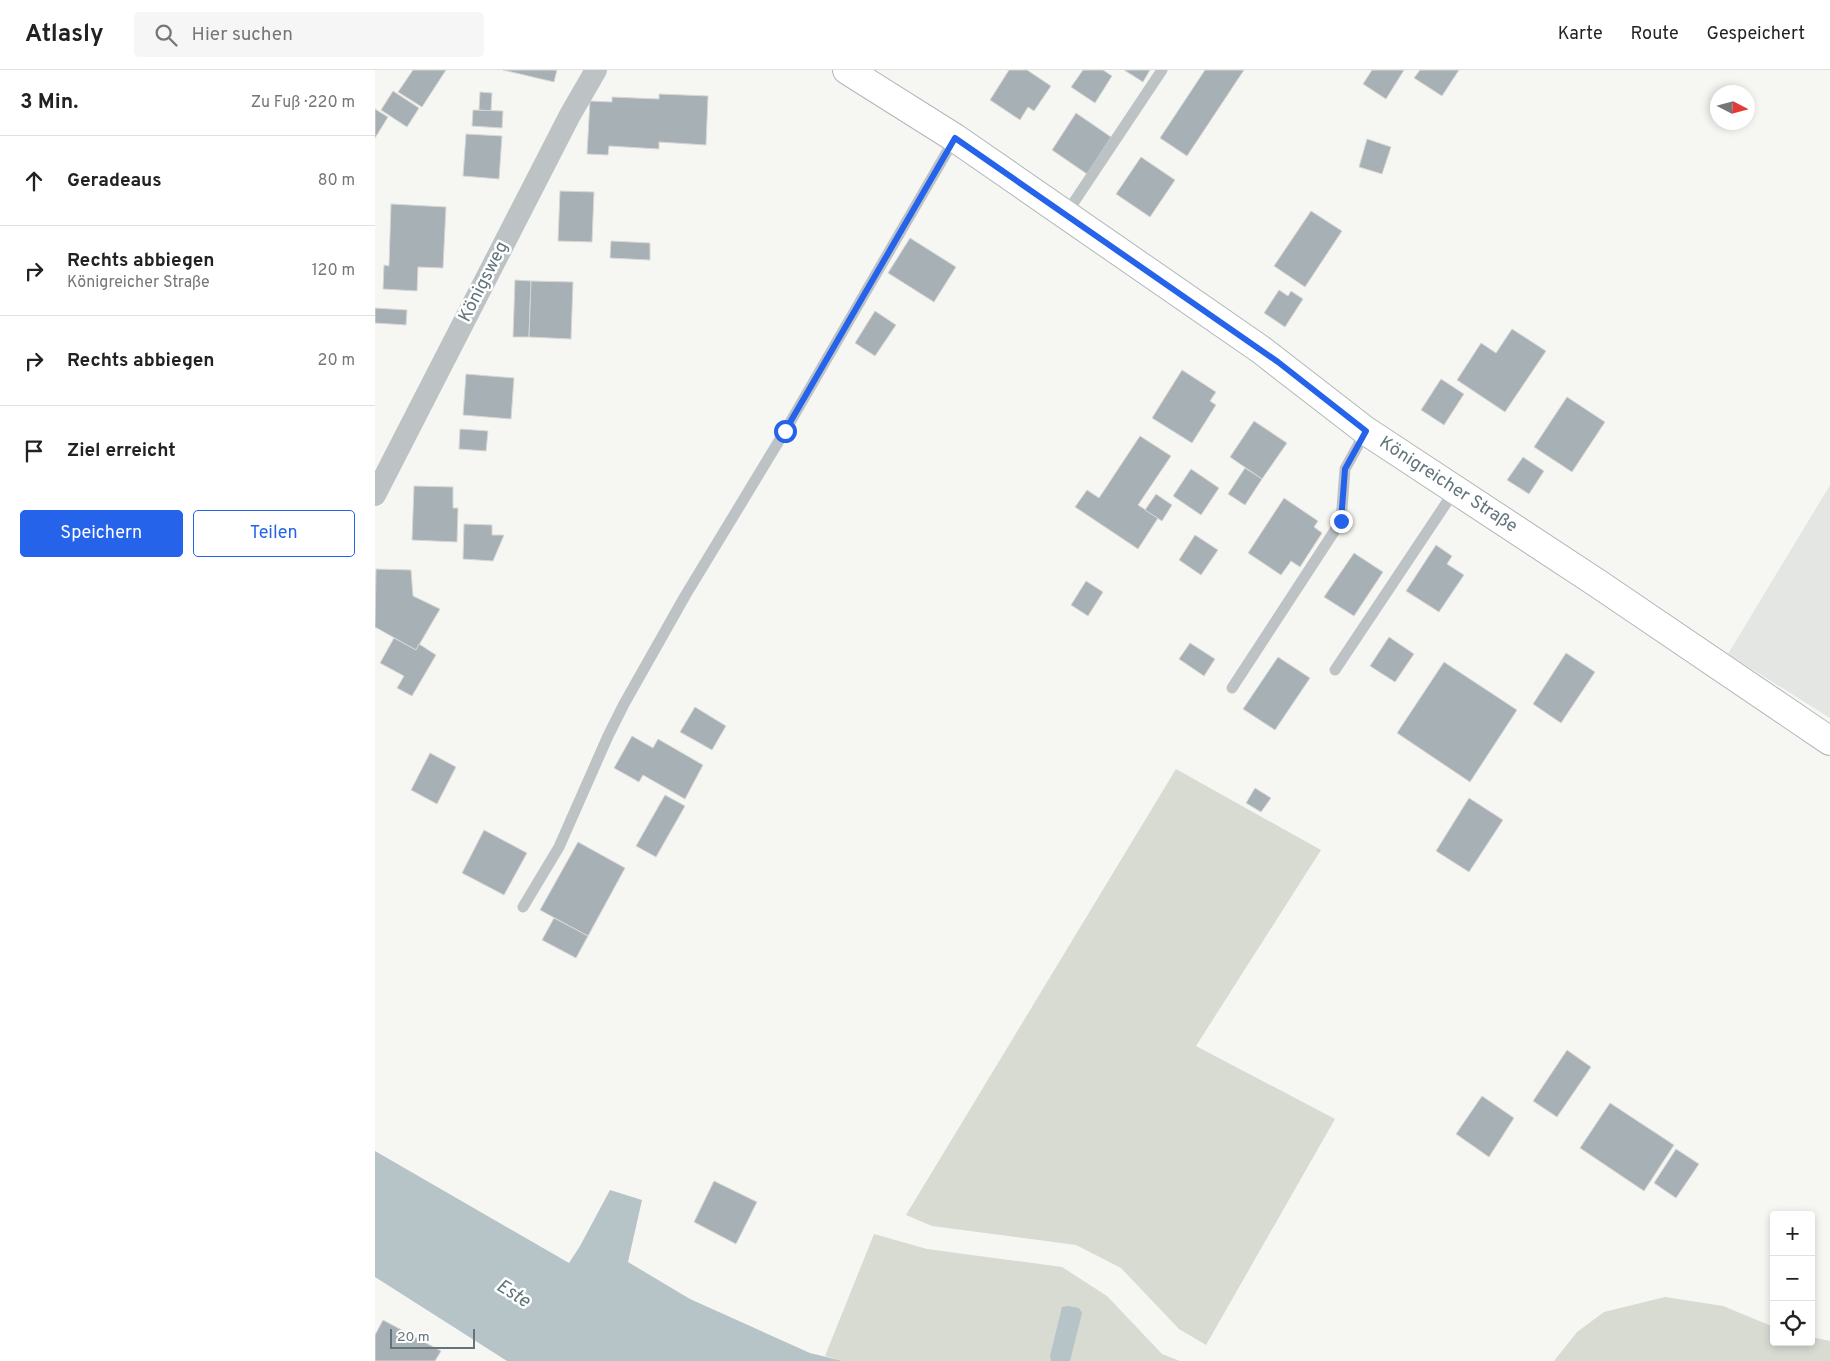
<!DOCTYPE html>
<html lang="de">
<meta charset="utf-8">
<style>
body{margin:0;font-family:Overpass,sans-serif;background:#f6f6f6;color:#222}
.controls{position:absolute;right:15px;bottom:15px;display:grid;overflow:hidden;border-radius:5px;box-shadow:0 2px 8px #0003}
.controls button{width:45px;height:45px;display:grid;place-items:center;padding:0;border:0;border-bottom:1px solid #e0e0e0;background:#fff;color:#222;font:25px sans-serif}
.compass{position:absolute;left:1335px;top:15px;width:45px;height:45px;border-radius:50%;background:#fff;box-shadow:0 2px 8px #0003;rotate:96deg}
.scale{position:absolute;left:15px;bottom:12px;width:85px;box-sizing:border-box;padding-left:5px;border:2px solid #63757c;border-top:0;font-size:14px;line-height:18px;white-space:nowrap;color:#63757c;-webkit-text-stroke:4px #fff;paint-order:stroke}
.stop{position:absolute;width:15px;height:15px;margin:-11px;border:4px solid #2563eb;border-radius:50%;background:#fff}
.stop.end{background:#2563eb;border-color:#fff;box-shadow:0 1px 5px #0008}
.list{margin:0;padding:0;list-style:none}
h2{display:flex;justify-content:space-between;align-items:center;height:65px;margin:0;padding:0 20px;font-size:21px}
h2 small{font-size:16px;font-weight:400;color:#767676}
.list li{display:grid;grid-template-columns:32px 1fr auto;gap:15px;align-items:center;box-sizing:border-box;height:90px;padding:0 20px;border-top:1px solid #e0e0e0}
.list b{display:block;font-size:19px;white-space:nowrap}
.list p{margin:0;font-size:16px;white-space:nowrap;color:#767676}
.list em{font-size:16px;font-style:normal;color:#767676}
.actions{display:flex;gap:10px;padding:15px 20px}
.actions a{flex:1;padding:11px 0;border:1px solid #2563eb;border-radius:5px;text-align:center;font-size:18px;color:#2563eb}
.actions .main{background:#2563eb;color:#fff}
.icon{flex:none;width:28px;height:28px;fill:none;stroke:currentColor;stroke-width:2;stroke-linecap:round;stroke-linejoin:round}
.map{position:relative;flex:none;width:1455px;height:1291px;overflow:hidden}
header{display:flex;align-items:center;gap:30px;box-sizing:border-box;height:70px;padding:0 25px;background:#fff;border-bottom:1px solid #e0e0e0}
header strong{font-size:24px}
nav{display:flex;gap:28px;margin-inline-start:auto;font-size:18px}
.search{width:350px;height:45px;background:#f6f6f6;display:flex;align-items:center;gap:12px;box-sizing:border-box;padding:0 18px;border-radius:5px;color:#767676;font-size:19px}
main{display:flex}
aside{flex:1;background:#fff}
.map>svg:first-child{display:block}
.built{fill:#e4e6e4}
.green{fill:#d7dbd2}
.water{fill:#b7c4c7}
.building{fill:#a7b0b4;stroke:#d8d7d6}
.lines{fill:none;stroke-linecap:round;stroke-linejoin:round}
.secondary-casing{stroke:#b0b7ba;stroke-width:30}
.lane{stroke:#bdc3c5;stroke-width:11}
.street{stroke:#bdc3c5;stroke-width:22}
.secondary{stroke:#fff;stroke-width:28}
.route{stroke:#2563eb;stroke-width:6}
.labels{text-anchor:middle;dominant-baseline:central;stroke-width:5;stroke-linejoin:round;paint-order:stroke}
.street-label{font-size:18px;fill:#63757c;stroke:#fff}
.water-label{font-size:19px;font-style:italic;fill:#5e7578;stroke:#fff}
</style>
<header>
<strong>Atlasly</strong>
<div class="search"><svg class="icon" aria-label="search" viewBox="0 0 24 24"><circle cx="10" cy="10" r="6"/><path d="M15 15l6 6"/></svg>Hier suchen</div>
<nav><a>Karte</a><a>Route</a><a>Gespeichert</a></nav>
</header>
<main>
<aside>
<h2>3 Min.<small>Zu Fuß · 220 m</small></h2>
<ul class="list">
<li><svg class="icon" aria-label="ahead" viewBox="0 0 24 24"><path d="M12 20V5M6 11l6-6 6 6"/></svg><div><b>Geradeaus</b></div><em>80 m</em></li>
<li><svg class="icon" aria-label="right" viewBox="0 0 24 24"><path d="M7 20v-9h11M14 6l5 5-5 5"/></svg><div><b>Rechts abbiegen</b><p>Königreicher Straße</p></div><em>120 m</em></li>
<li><svg class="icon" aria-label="right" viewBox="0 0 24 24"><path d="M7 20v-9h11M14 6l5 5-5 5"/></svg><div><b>Rechts abbiegen</b></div><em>20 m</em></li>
<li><svg class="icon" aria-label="arrive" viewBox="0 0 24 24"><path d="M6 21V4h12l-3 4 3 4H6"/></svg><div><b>Ziel erreicht</b></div></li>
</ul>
<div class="actions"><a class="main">Speichern</a><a>Teilen</a></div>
</aside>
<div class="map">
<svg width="1455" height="1291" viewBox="0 0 1455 1291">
<rect width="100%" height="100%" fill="#f6f6f3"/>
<path class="built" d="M1455,415v233l-102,-64z"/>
<g class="green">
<path d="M801,699l145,81 -125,196 139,73 -129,226 -27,-16 -58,-61 -45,-23 -144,-19 -26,-11z"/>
<path d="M499,1164l53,15 135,18 45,29 55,58 18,7h-337l-18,-5z"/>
<path d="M1290,1227l58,9 51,21v15h37v-5l19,4v20h-276l23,-29 27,-20z"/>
</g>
<g class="water">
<path d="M0,1081l194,112 11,-17 30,-56 32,10 -14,62 62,37 120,54 33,8h-336l-132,-84z"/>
<path d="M693,1236l11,2 3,5 -12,48h-19l-1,-5 12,-49z"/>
</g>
<g class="building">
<path d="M38,0h33l-24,37 -24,-15z"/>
<path d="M128,0h54l-3,12z"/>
<path d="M634,0h18l24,16 -17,25 -6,-4 -8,13 -30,-20z"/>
<path d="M708,0h20l9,6 -17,27 -24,-16z"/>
<path d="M749,0h26l-7,12z"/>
<path d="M830,0h39l-57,86 -27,-18z"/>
<path d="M997,0h32l-18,29 -23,-15z"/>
<path d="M1045,0h39l-17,26 -28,-18z"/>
<path d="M18,21l26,17 -12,19 -26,-17z"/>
<path d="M105,22l12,1 -1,18 -12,-1z"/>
<path d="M284,24l49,2 -2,49 -47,-3v7l-50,-3 -1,9 -21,-1 3,-53 22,1v-5l47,2z"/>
<path d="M0,39l13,8 -13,21z"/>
<path d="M98,40l30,1 -1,17 -30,-2z"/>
<path d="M701,43l35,24 -24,37 -35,-24z"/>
<path d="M91,64l36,2 -3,43 -36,-3z"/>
<path d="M992,69l24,8 -9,27 -23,-7z"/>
<path d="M766,87l34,23 -25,37 -34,-23z"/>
<path d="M185,121l34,1 -2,50 -34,-1z"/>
<path d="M16,134l55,3 -3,61 -25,-1 -1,24 -34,-2 1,-24 5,1z"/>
<path d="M936,141l31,20 -37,56 -31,-21z"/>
<path d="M535,168l46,29 -22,35 -46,-29z"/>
<path d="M236,171l39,2v17l-40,-2z"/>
<path d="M140,210l16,1 -2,56h-16z"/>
<path d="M156,211l42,1 -2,57 -42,-2z"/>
<path d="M904,220l9,6 3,-5 12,8 -18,28 -21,-14z"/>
<path d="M0,238l32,2 -1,15 -31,-2z"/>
<path d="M500,241l21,14 -21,31 -20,-13z"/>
<path d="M1137,259l34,22 -41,61 -48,-32 24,-37 15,10z"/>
<path d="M807,300l34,22 -6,9 6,4 -24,38 -40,-25z"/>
<path d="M91,304l48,4 -3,41 -48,-4z"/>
<path d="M1066,309l23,15 -20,31 -23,-15z"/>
<path d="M1192,327l38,25 -33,50 -38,-25z"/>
<path d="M879,351l33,22 -25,36 -32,-22z"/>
<path d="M85,359l28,2 -2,20 -27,-2z"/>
<path d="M765,366l31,20 -33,49 20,13 -20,31 -63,-42 12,-17 12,8z"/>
<path d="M1148,387l21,14 -15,23 -22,-14z"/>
<path d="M870,398l17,11 -17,26 -17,-11z"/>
<path d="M816,399l28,19 -18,27 -28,-19z"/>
<path d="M39,416l39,1v21h5l-1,34 -45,-2z"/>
<path d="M781,424l16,11 -10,16 -17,-11z"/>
<path d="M909,428l34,23 -4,6 8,6 -22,34 -9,-6 -10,14 -33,-22z"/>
<path d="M89,454l28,1v10h12l-11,26 -30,-2z"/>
<path d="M820,465l23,15 -17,25 -22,-15z"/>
<path d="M1061,475l16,11 -5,8 17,11 -25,37 -33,-21z"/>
<path d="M979,483l29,19 -29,44 -30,-19z"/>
<path d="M1,499l35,1 2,26 27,13 -24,41 -41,-23z"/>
<path d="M711,511l17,11 -15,24 -17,-11z"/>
<path d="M1014,567l25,17 -19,28 -25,-16z"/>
<path d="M19,568l22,12 3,-6 17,11 -24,41 -15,-8 7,-12 -24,-13z"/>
<path d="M815,573l25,16 -11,17 -25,-17z"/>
<path d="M1191,583l29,19 -34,51 -28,-19z"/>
<path d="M903,587l32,21 -35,52 -32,-21z"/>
<path d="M1069,592l73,48 -47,72 -73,-49z"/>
<path d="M320,637l31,19 -14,24 -32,-18z"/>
<path d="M257,666l21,12 5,-9 45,26 -18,34 -42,-24 -4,7 -25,-14z"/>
<path d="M55,683l26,14 -19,37 -26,-14z"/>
<path d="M880,718l16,10 -10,14 -15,-9z"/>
<path d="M290,725l20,11 -29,51 -20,-11z"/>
<path d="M1094,728l34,22 -34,52 -33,-21z"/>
<path d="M109,760l43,23 -23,42 -42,-22z"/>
<path d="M203,772l47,26 -37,68 -48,-26z"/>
<path d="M179,848l34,18 -12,22 -34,-18z"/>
<path d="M1192,980l24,17 -34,50 -24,-16z"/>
<path d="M1107,1026l32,22 -25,39 -33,-23z"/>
<path d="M1235,1033l64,42 -30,46 -64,-43z"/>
<path d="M1301,1079l23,15 -23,34 -22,-15z"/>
<path d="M339,1111l43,21 -21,42 -42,-22z"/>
<path d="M8,1250l58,31 -6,10h-60v-26z"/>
</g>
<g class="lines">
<defs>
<path id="secondary" d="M472,0l108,68 305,211 106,82 231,152 233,158"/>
</defs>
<use href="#secondary" class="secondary-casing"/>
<g class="lane">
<path d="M691,144l96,-144"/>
<path d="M960,600l120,-180"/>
<path d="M857,618l109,-167 4,-52 21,-38"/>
<path d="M148,837l36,-60 49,-111 16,-32 61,-108 100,-165 170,-293"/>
</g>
<path class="street" d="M0,425l195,-380 26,-45"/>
<use href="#secondary" class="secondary"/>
</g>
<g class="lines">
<path class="route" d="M410,361l170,-293 323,224 88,69 -21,38 -4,52"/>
</g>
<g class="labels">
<g class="street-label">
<text transform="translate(109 212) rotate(-63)">Königsweg</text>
<text transform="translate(1073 415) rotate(33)">Königreicher Straße</text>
</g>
<g class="water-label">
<text transform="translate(138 1224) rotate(32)">Este</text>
</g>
</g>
</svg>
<div class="controls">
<button>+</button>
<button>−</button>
<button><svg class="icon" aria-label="locate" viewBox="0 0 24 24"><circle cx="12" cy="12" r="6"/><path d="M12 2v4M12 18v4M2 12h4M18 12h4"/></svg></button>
</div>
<svg class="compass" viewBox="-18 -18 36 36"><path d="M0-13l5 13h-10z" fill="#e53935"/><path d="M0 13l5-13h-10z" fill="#767676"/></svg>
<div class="scale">20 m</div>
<div class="stop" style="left:410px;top:361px"></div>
<div class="stop end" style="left:966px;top:451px"></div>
</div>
</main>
